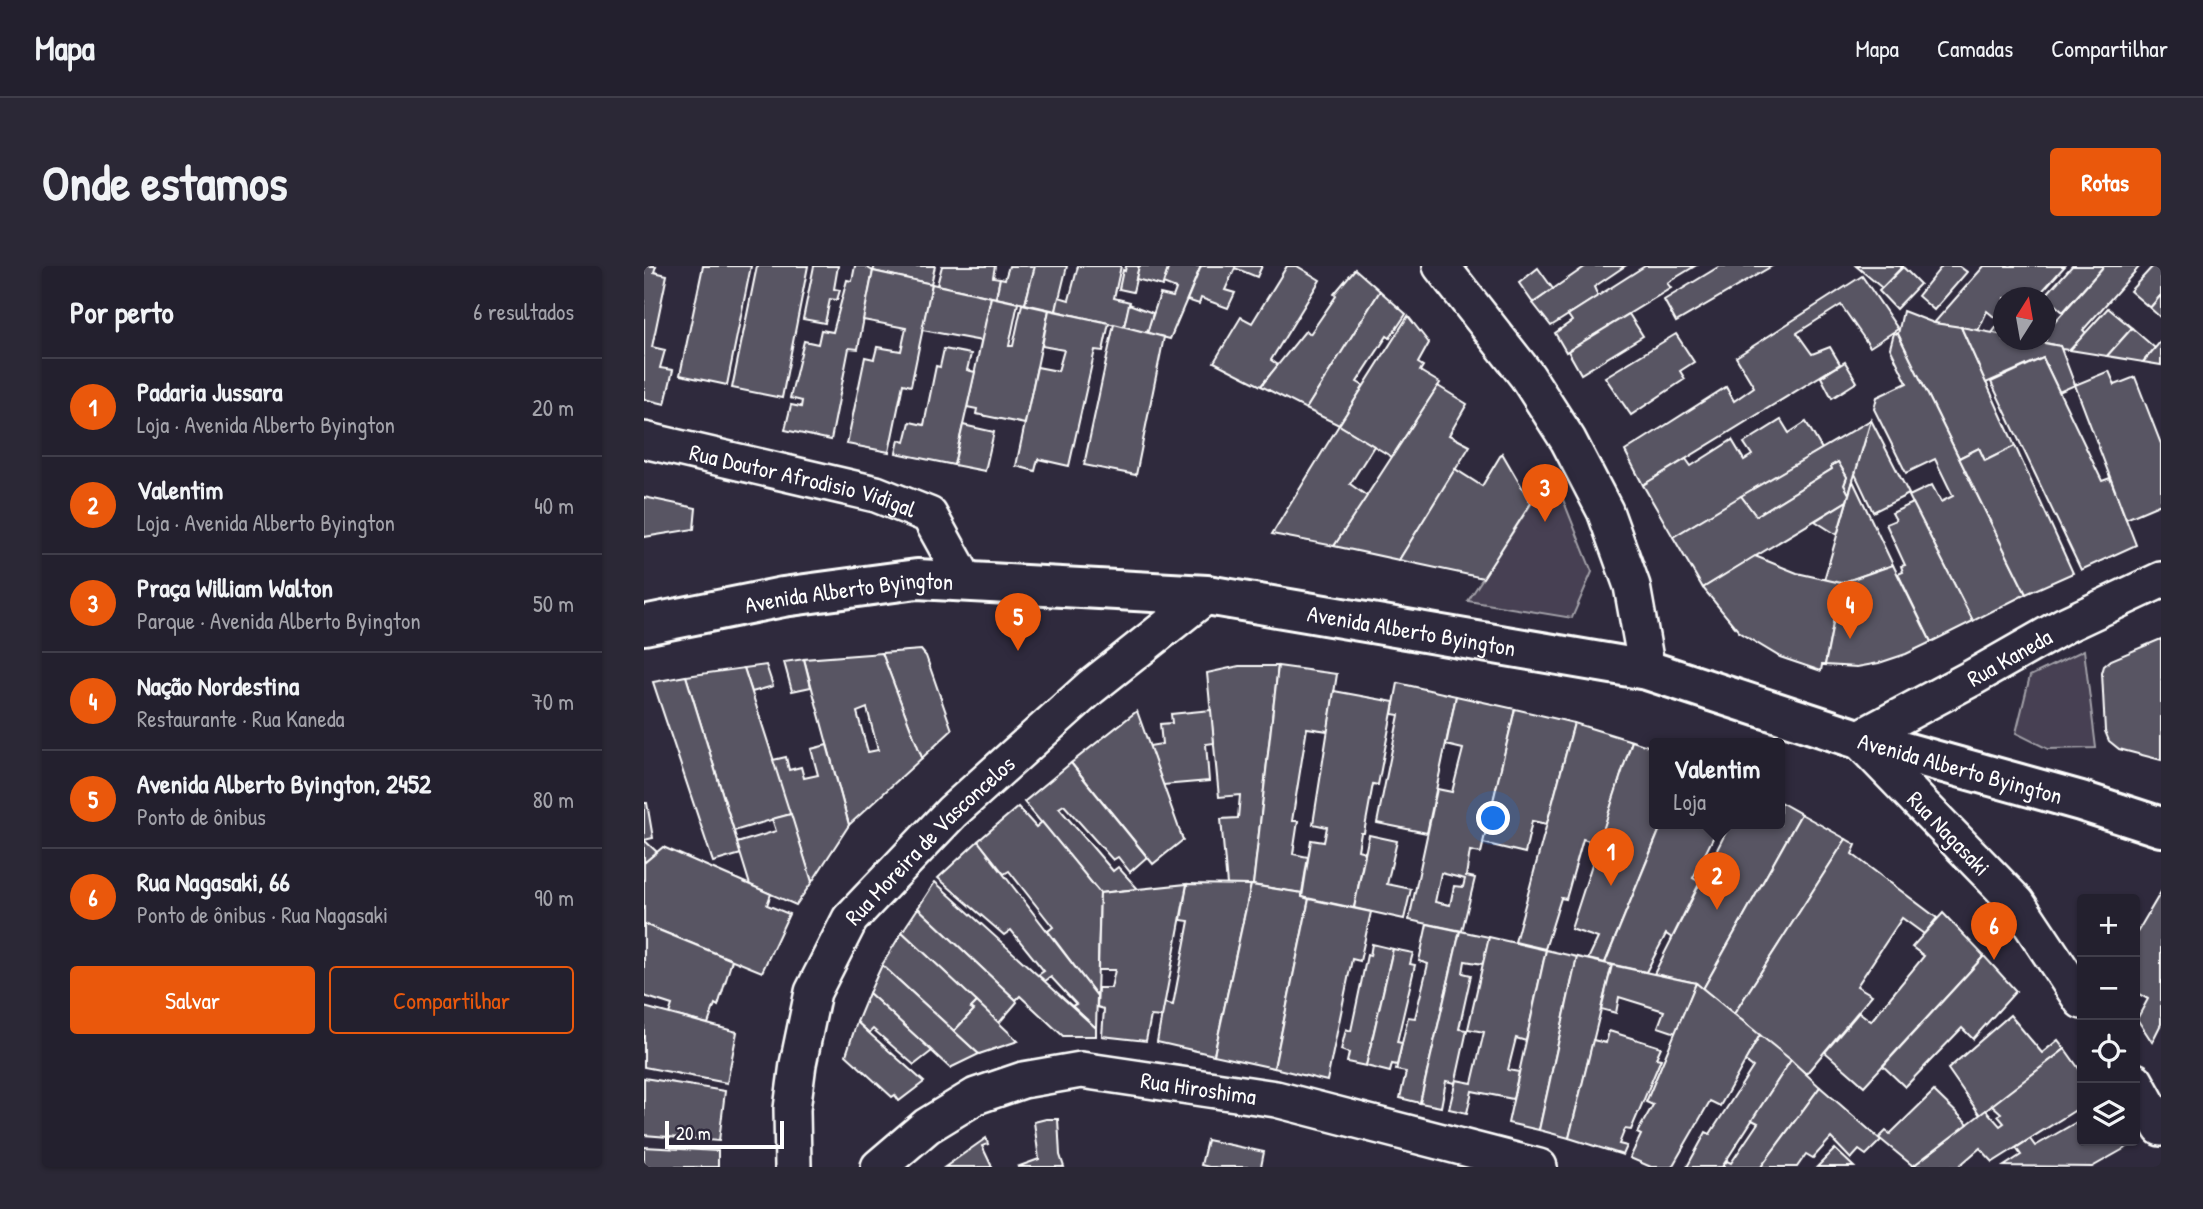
<!DOCTYPE html>
<html lang="pt">
<meta charset="utf-8">
<style>
body{margin:0;font-family:"Patrick Hand",sans-serif;background:#2b2836;color:#f1f3f6}
.controls{position:absolute;right:21px;bottom:21px;display:grid;overflow:hidden;border-radius:7px;box-shadow:0 2px 5px #0004}
.controls button{width:63px;height:63px;display:grid;place-items:center;padding:0;border:0;border-bottom:2px solid #403e4a;background:#23202e;color:#f1f3f6;font:35px sans-serif}
.compass{position:absolute;left:1349px;top:21px;width:63px;height:63px;border-radius:50%;background:#23202e;box-shadow:0 2px 5px #0004;rotate:11deg}
.scale{position:absolute;left:21px;bottom:18px;width:119px;box-sizing:border-box;padding-left:7px;border:4px solid #fff;border-top:0;font-size:19px;line-height:24px;white-space:nowrap;color:#fff;-webkit-text-stroke:5px #2f2a3d;paint-order:stroke}
.you{position:absolute;left:850px;top:553px;width:24px;height:24px;margin:-18px;border:5px solid #fff;border-radius:50%;background:#1a73e8;box-shadow:0 0 0 10px #1a73e833}
.badge{display:grid;place-items:center;width:46px;height:46px;border-radius:50%;background:#ea580c;color:#fff;font-size:23px;font-weight:700}
.pin{position:absolute;translate:-50% -58px;filter:drop-shadow(0 2px 4px #0008)}
.pin::after{content:'';position:absolute;top:37px;width:24px;height:21px;background:inherit;clip-path:polygon(0 0,100% 0,50% 100%)}
.popup{position:absolute;left:1005px;top:472px;width:136px;height:91px;box-sizing:border-box;display:grid;place-content:center;border-radius:7px;background:#23202e;filter:drop-shadow(0 2px 5px #0005);font-size:23px;white-space:nowrap;color:#a3a3aa}
.popup b{font-size:26px;color:#f1f3f6}
.popup::after{content:'';position:absolute;left:50%;top:100%;margin-left:-14px;border:14px solid transparent;border-top-color:#23202e}
.list{margin:0;padding:0;list-style:none}
h2{display:flex;justify-content:space-between;align-items:center;height:91px;margin:0;padding:0 28px;font-size:30px}
h2 small{font-size:23px;font-weight:400;color:#a3a3aa}
.list li{display:grid;grid-template-columns:46px 1fr auto;gap:21px;align-items:center;box-sizing:border-box;height:98px;padding:0 28px;border-top:2px solid #403e4a}
.list b{display:block;font-size:26px;white-space:nowrap}
.list p{margin:0;font-size:23px;white-space:nowrap;color:#a3a3aa}
.list em{font-size:23px;font-style:normal;color:#a3a3aa}
.actions{display:flex;gap:14px;padding:21px 28px}
.actions a{flex:1;padding:16px 0;border:2px solid #ea580c;border-radius:7px;text-align:center;font-size:24px;color:#ea580c}
.actions .main{background:#ea580c;color:#fff}
.icon{flex:none;width:38px;height:38px;fill:none;stroke:currentColor;stroke-width:2;stroke-linecap:round;stroke-linejoin:round}
.map{position:relative;flex:none;width:1517px;height:901px;overflow:hidden;border-radius:7px}
header{display:flex;align-items:center;gap:42px;box-sizing:border-box;height:98px;padding:0 35px;background:#23202e;border-bottom:2px solid #403e4a}
header strong{font-size:33px}
nav{display:flex;gap:38px;margin-inline-start:auto;font-size:24px}
.intro{display:flex;align-items:center;justify-content:space-between;box-sizing:border-box;height:168px;padding:0 42px}
h1{margin:0;font-size:49px}
.button{padding:18px 32px;border-radius:7px;background:#ea580c;color:#fff;font-size:24px;font-weight:700}
main{display:flex;gap:42px;padding:0 42px}
aside{flex:1;background:#23202e;border-radius:7px;box-shadow:0 2px 5px #0004}
.map>svg:first-child{display:block}
.green{fill:#464152;stroke:#a2a0a8;stroke-width:2}
.building{fill:#595564;stroke:#fff;stroke-width:2;fill-rule:evenodd}
.lines{fill:none;stroke-linecap:round;stroke-linejoin:round}
.minor-casing{stroke:#fff;stroke-width:40}
.tertiary-casing{stroke:#fff;stroke-width:44}
.minor{stroke:#2f2a3d;stroke-width:35}
.tertiary{stroke:#2f2a3d;stroke-width:38}
.labels{text-anchor:middle;dominant-baseline:central;stroke-width:5;stroke-linejoin:round;paint-order:stroke}
.street-label{font-size:23px;fill:#fff;stroke:#2f2a3d}
</style>
<header>
<strong>Mapa</strong>
<nav><a>Mapa</a><a>Camadas</a><a>Compartilhar</a></nav>
</header>
<div class="intro"><h1>Onde estamos</h1><a class="button">Rotas</a></div>
<main>
<aside>
<h2>Por perto<small>6 resultados</small></h2>
<ul class="list">
<li><span class="badge">1</span><div><b>Padaria Jussara</b><p>Loja · Avenida Alberto Byington</p></div><em>20 m</em></li>
<li><span class="badge">2</span><div><b>Valentim</b><p>Loja · Avenida Alberto Byington</p></div><em>40 m</em></li>
<li><span class="badge">3</span><div><b>Praça William Walton</b><p>Parque · Avenida Alberto Byington</p></div><em>50 m</em></li>
<li><span class="badge">4</span><div><b>Nação Nordestina</b><p>Restaurante · Rua Kaneda</p></div><em>70 m</em></li>
<li><span class="badge">5</span><div><b>Avenida Alberto Byington, 2452</b><p>Ponto de ônibus</p></div><em>80 m</em></li>
<li><span class="badge">6</span><div><b>Rua Nagasaki, 66</b><p>Ponto de ônibus · Rua Nagasaki</p></div><em>90 m</em></li>
</ul>
<div class="actions"><a class="main">Salvar</a><a>Compartilhar</a></div>
</aside>
<div class="map">
<svg width="1517" height="901" viewBox="0 0 1517 901">
<rect width="100%" height="100%" fill="#2f2a3d"/>
<filter id="ink" filterUnits="userSpaceOnUse"><feTurbulence type="fractalNoise" baseFrequency=".0143" numOctaves="2"/><feDisplacementMap in="SourceGraphic" scale="14" xChannelSelector="R" yChannelSelector="G"/><feConvolveMatrix kernelMatrix="1 2 1 2 8 2 1 2 1" color-interpolation-filters="sRGB"/></filter>
<g filter="url(#ink)">
<g class="green">
<path d="M908,206l40,100 -20,46 -104,-17z"/>
<path d="M1440,384l12,98 -48,1 -32,-16 14,-57z"/>
</g>
<g class="building">
<path d="M0,0h12l-2,6 13,3 -15,72 13,3 -5,18 13,2 -8,34 -21,-5z"/>
<path d="M59,0h48l-24,119 -47,-10z"/>
<path d="M113,0h51l-26,132 -50,-10z"/>
<path d="M170,0h24l-4,23 6,1 -3,10 -7,-1 -5,24 -22,-4z"/>
<path d="M211,0h9l9,5 -15,78 -9,-1 -18,92 -46,-10 6,-25 10,2 1,-6 -12,-3 14,-57 14,3 3,-14 12,2 14,-52 5,1z"/>
<path d="M231,0h60l-4,18 -58,-13z"/>
<path d="M298,0h53l-2,11 7,1 -4,20 -59,-13z"/>
<path d="M365,0h26l-10,38 -29,-6 4,-20 5,1z"/>
<path d="M391,0h32l-11,45 -31,-7z"/>
<path d="M434,0h43l-7,32 16,4 -6,25 -68,-16 3,-14 10,3z"/>
<path d="M482,0h13l-6,26 -14,-3 4,-19 2,1z"/>
<path d="M495,0h30l-6,20 -27,-7z"/>
<path d="M525,0h32l-31,73 -23,-6 13,-39 13,3 3,-8 -13,-5z"/>
<path d="M557,0h61l-5,11 -22,-9 -10,22 10,3 -7,15 -27,-10 -2,6 -12,-4z"/>
<path d="M643,0h10l23,14 -49,80 7,5 -17,21 -47,-24 27,-45 11,6z"/>
<path d="M942,0h39l-31,21 4,9 -47,30 -18,-23z"/>
<path d="M1001,0h50l-28,17 4,5 -105,64 -11,-19 17,-12 -4,-6z"/>
<path d="M1076,0h52l-96,56 -12,-22z"/>
<path d="M1212,0h47l-21,22z"/>
<path d="M1298,0h17l8,6 -33,38 -16,-14z"/>
<path d="M1340,0h81l-29,32h-32l-1,37 -11,-2 8,-11 -13,-11 -9,20 -44,-8z"/>
<path d="M1428,0h32l-41,46 -18,-16z"/>
<path d="M1460,0h36l-57,64 3,3 -16,17 -9,-1 -1,-3 -23,-5 9,-1v-8z"/>
<path d="M1509,0h8v29l-11,13 -20,-17z"/>
<path d="M1259,1l17,17 -24,25 -17,-18z"/>
<path d="M894,2l15,21 -20,14 -14,-20z"/>
<path d="M711,3l25,22 -74,118 -45,-23 45,-56 4,4 26,-38 -2,-2z"/>
<path d="M229,5l59,13 -21,102 -8,-2 -14,68 -42,-8 18,-87 9,2 3,-12 24,4 5,-23 -43,-8z"/>
<path d="M1218,10l36,53 -28,18 -29,-42 -44,28 15,21 18,-7 10,17 -197,121 -18,-34 101,-64 8,14 20,-14 -18,-30z"/>
<path d="M288,18l59,13 -9,44 -60,-11z"/>
<path d="M736,25l26,23 -16,24 -3,-2 -30,46 7,4 -25,39 -33,-16z"/>
<path d="M1517,29v23l-11,-10z"/>
<path d="M347,31l27,6 -9,43h4l9,-42 27,6 -24,114 -49,-10 1,-5 -10,-2z"/>
<path d="M485,38l24,9 -6,20 -23,-6z"/>
<path d="M1464,42l24,20 -25,28 -37,-6z"/>
<path d="M405,44l60,13 -6,28 -8,-1 -26,116 -31,-7 -3,12 -19,-5 21,-99 21,4 6,-21 -22,-4z"/>
<path d="M1259,45l31,12 27,4 54,119 -30,15 -6,-13 -20,10 -61,-124z"/>
<path d="M985,48l14,22 -62,38 -13,-23z"/>
<path d="M764,50l21,27 -11,20 5,3 -3,5 20,12 -48,74 -53,-32z"/>
<path d="M470,58l50,13 -28,138 -52,-10z"/>
<path d="M1317,61l43,8v5h24l32,6 15,39 -16,7 -16,-34 -57,25z"/>
<path d="M1488,62l23,20 -12,14 -36,-6z"/>
<path d="M1250,67l4,1 128,260 -53,27 -64,-125 23,-11 9,17 12,-6 -18,-37 -29,14 -32,-64 3,-12 30,-14 -17,-35z"/>
<path d="M1032,68l18,28 -14,9 5,8 -54,36 -26,-38z"/>
<path d="M1517,75v24l-18,-3z"/>
<path d="M300,83l27,5 -4,16 8,2 -21,93 -58,-12 3,-13 6,2 5,-20 14,3 12,-59 4,1z"/>
<path d="M1399,92l59,123 8,-3 26,67 -55,25 -90,-188z"/>
<path d="M1201,96l12,20 -25,16 -11,-21z"/>
<path d="M1465,105l6,14 20,-8 26,67v60l-35,15 -51,-134z"/>
<path d="M794,120l29,18 -18,31 21,11 -71,114 -65,-14z"/>
<path d="M1137,154l8,13 17,-11 16,27 -149,88 -30,-52 43,-26 5,7 41,-26 12,20 8,-5 -8,-12z"/>
<path d="M1227,154l38,74 -36,18 -18,-38z"/>
<path d="M1227,154l-22,74 -5,-9 3,-8 -9,-15 -7,4 1,3 -76,47 -15,-20z"/>
<path d="M319,159l31,7 -9,39 -31,-6z"/>
<path d="M695,159l35,21 -24,38 17,12 -33,50 -62,-12z"/>
<path d="M1371,180l58,127 -47,21 -67,-136 20,-10 6,13z"/>
<path d="M858,187l29,50 -48,75 -84,-18 56,-91 27,17z"/>
<path d="M1194,196l9,15 -3,8 5,9 -2,7 -144,87 -30,-51 68,-41 15,20 76,-47 -1,-3z"/>
<path d="M1209,215l40,84 -52,18 -17,-3z"/>
<path d="M0,231l52,11 -2,21 -50,8z"/>
<path d="M1203,235l-10,34 -22,-14z"/>
<path d="M1269,237l60,118 -42,21 -33,-68 5,-2 -2,-6 4,-1 -19,-41 10,-4 -4,-7z"/>
<path d="M1111,290l42,17 44,10 -16,82h-3l-1,6 -41,-14 -40,-24 -37,-45z"/>
<path d="M1249,299l38,77 -25,12 -27,9 -22,4 -32,-2 16,-82z"/>
<path d="M1517,373v121l-42,-11 -10,-8 -4,-10 -3,-58 2,-7 7,-6z"/>
<path d="M277,384l5,6 26,74 -30,28 -40,-105z"/>
<path d="M238,387l40,105 -73,67 -45,-166zM223,442l11,42 -10,2 -11,-40z"/>
<path d="M160,393l7,28 -19,4 -8,-29z"/>
<path d="M122,399l7,21 -21,6 -8,-24z"/>
<path d="M595,400h39l-25,219h-26l-6,-66 17,-1 2,-23 -21,2 -12,-124z"/>
<path d="M634,400l59,8 -9,57 -21,-3 -15,93h6l-5,33 15,3 -6,36 -49,-8z"/>
<path d="M100,402l47,146 -57,17 -48,-155z"/>
<path d="M42,410l55,178 -28,8 -60,-180z"/>
<path d="M754,417l58,13 -29,137 -50,-10 22,-108 -7,-1z"/>
<path d="M690,425l60,11 -16,83 -5,-1 -9,49h-3l-3,17 7,2 -11,56 -52,-11 9,-57 13,2 3,-15 -14,-3z"/>
<path d="M812,430l59,13 -34,144 -11,-2 -4,25 9,2 -13,53 -53,-11 28,-131 15,3 11,-43 -17,-4zM797,607l24,6 -2,8 -9,-1 -4,19 -15,-3z"/>
<path d="M871,443l59,14 -27,101 -15,-3 -7,32 -42,-10z"/>
<path d="M567,444l3,33 -8,1 3,37 -46,4 -14,-39 13,-2 -2,-20 12,-1 -1,-9z"/>
<path d="M493,445l46,129 -30,24 -82,-101z"/>
<path d="M930,457l58,18 -33,103 -16,-5 -17,60 -5,-1 -16,51 -30,-7z"/>
<path d="M988,475l22,7v76h8l-57,139 -17,-4 10,-21 -27,-9z"/>
<path d="M183,479l22,80 -37,57 -39,-122 13,-3 3,13 12,-3 3,11 14,-3 -7,-26z"/>
<path d="M427,497l76,94 -17,15 -12,-15 -5,3 -49,-55 -5,3 54,63 5,-4 20,22 -38,4 -76,-91z"/>
<path d="M1136,536l21,12 -98,175 -7,-6 -42,-9 76,-150h50z"/>
<path d="M0,537h3l6,35 -9,2 13,12 -13,11z"/>
<path d="M374,541l18,20 6,-5 58,71 -3,103 -49,-65 5,-4 -44,-56 -5,3 -26,-33z"/>
<path d="M147,548l21,68 -16,23 -46,-20 -13,-42 39,-12 -4,-12z"/>
<path d="M1157,548l45,25 -112,175 -31,-25z"/>
<path d="M1018,558h58l-27,54 7,4 -28,56 -6,-4 -20,38 -41,-9z"/>
<path d="M725,569l28,6 -10,43 24,5 -7,30 -50,-11z"/>
<path d="M1202,573l10,6 -4,9 85,64 -13,16 -22,-16 -45,68 15,9 -66,79 -72,-60z"/>
<path d="M334,575l119,155 -1,32 -24,-22 4,-2 -25,-27 -6,4 -7,-6 6,-4 -33,-41 -7,5 -66,-57z"/>
<path d="M19,581l108,47 -4,11 22,9 -27,58 -118,-48v-61z"/>
<path d="M291,616l161,146v8h-33l-43,-40 -4,4 -98,-92z"/>
<path d="M543,618l64,1 -37,170 -57,-13 7,-39 9,2 16,-84 -8,-1z"/>
<path d="M543,618l-25,133 -11,-1 -5,25 -44,-5 2,-27 -7,-2 1,-19h13l4,-18h-17l2,-77z"/>
<path d="M607,619l51,8v4l7,2 -35,169 -60,-13z"/>
<path d="M1517,626v132l-9,18 -15,-23 11,-20 -13,-7v-56z"/>
<path d="M665,633l62,13 -11,49 -8,-2 -25,122 -53,-13z"/>
<path d="M274,642l98,92 1,2 -18,21 -97,-91z"/>
<path d="M1299,647l41,43 -120,130 -39,-34 34,-40 12,9 53,-65 -12,-9z"/>
<path d="M0,658l88,36 -14,46 -3,-2 -7,20 -39,-10 3,-9 -28,-9z"/>
<path d="M783,658l33,7 -40,172 -20,-5 6,-26 -10,-2 12,-53 7,1 13,-54 -9,-3z"/>
<path d="M816,665l29,6 -6,27 -18,-3 -2,12 8,2 -12,54 8,1 -11,50 -1,3 -9,-2 -5,26 -21,-4z"/>
<path d="M258,666l75,70 -6,6 3,2 -20,21 -72,-66z"/>
<path d="M845,671l57,13 -20,91 -10,-3 -8,32 11,2 -6,27 -41,-8 -5,22 -18,-4 7,-29 16,3 12,-51 -16,-3z"/>
<path d="M728,678l21,5 -27,117 -19,-4 2,-9 -8,-3 5,-21 5,2 16,-76 3,1z"/>
<path d="M749,683l20,4 -3,11 5,1 -18,77 5,1 -5,22 -5,-1 -2,8 -24,-6z"/>
<path d="M902,684l31,7 -38,173 -31,-7z"/>
<path d="M1340,690l32,35 -43,48 -11,-11 -57,59 -22,-21z"/>
<path d="M933,691l35,8 -43,173 -30,-8z"/>
<path d="M238,699l72,66 25,23 -29,14 -81,-75z"/>
<path d="M968,699l84,18 -20,50 -18,-6 6,-16 -45,-14 -3,16 -15,-4z"/>
<path d="M1052,717l64,52 -40,71 -10,-5 -38,66h-21l-21,-9 11,-23 -4,-2 16,-28 -7,-3z"/>
<path d="M225,727l63,58 -18,14 -41,-36 -4,4 -12,-11z"/>
<path d="M333,736l22,21 19,18 -39,13 -25,-23 20,-21 -3,-2z"/>
<path d="M0,741l93,25 -10,51 -83,-16z"/>
<path d="M1366,749l32,38 16,-13 7,9 -85,66 -32,-46z"/>
<path d="M213,756l12,11 55,49 -25,19 -4,-6 -3,2 -46,-42z"/>
<path d="M965,765l52,16 -5,11 5,1 -30,71 -6,-1 -6,15 8,2 -4,9 -54,-17 24,-98 13,3z"/>
<path d="M1116,769l31,25 -69,107h-35l19,-35 4,2 43,-67 -8,-6z"/>
<path d="M1421,783l17,24v33l-89,56 -13,-14 -22,19 -45,-1 73,-56 14,16 4,-3 -6,-7 3,-3 -9,-8z"/>
<path d="M1147,794l29,27 -59,80h-39l5,-6 4,2 27,-40 -6,-3z"/>
<path d="M0,812l81,13 -6,50 -75,-6z"/>
<path d="M1176,821l61,53 -15,15 -7,-5 -8,9 -20,-21 -18,20 -7,-4 -9,13h-36z"/>
<path d="M1290,825l34,33 -55,42 -34,-28 7,-7 4,3z"/>
<path d="M402,853h12l2,36 4,12h-47l22,-8 -5,-37z"/>
<path d="M1438,853v22h44l3,5 -37,21 -88,-1 17,-11 -5,-7 14,-9 5,7z"/>
<path d="M342,872l2,6 -6,2 10,21h-47z"/>
<path d="M563,874l57,12 -3,15h-52l-8,-2z"/>
<path d="M0,881l74,4v16h-74z"/>
<path d="M1191,883l19,18h-37z"/>
</g>
<g class="lines">
<defs>
<g id="minor">
<path d="M797,0l86,110 41,64 37,71 27,75 15,84"/>
<path id="s1" d="M0,174l232,54 53,21 37,67"/>
<path id="s2" d="M1438,735l-65,-98 -159,-164 114,-61 93,-53 96,-45"/>
<path d="M1491,815l26,47"/>
<path id="s3" d="M149,901l-1,-58 6,-45 15,-72 37,-73 102,-107 139,-125 116,-92"/>
<path id="s4" d="M235,901l48,-41 49,-30 47,-16 58,-10 195,29 263,68"/>
</g>
<g id="tertiary">
<path id="s5" d="M0,359l139,-28 134,-18 290,16 440,75 211,69 223,62 80,26"/>
</g>
</defs>
<use href="#minor" class="minor-casing"/>
<use href="#tertiary" class="tertiary-casing"/>
<use href="#minor" class="minor"/>
<use href="#tertiary" class="tertiary"/>
</g>
</g>
<g class="labels">
<g class="street-label">
<text stroke="none"><textPath href="#s1" startOffset="164">Rua Doutor Afrodisio Vidigal</textPath></text>
<text stroke="none"><textPath href="#s5" startOffset="208">Avenida Alberto Byington</textPath></text>
<text stroke="none"><textPath href="#s5" startOffset="775">Avenida Alberto Byington</textPath></text>
<text stroke="none"><textPath href="#s2" startOffset="518">Rua Kaneda</textPath></text>
<text stroke="none"><textPath href="#s5" startOffset="1342">Avenida Alberto Byington</textPath></text>
<text transform="translate(1305 567) rotate(46)">Rua Nagasaki</text>
<text stroke="none"><textPath href="#s3" startOffset="371">Rua Moreira de Vasconcelos</textPath></text>
<text stroke="none"><textPath href="#s4" startOffset="348">Rua Hiroshima</textPath></text>
</g>
</g>
</svg>
<div class="controls">
<button>+</button>
<button>−</button>
<button><svg class="icon" aria-label="locate" viewBox="0 0 24 24"><circle cx="12" cy="12" r="6"/><path d="M12 2v4M12 18v4M2 12h4M18 12h4"/></svg></button>
<button><svg class="icon" aria-label="layers" viewBox="0 0 24 24"><path d="M12 4l9 5-9 5-9-5zM3 14l9 5 9-5"/></svg></button>
</div>
<svg class="compass" viewBox="-18 -18 36 36"><path d="M0-13l5 13h-10z" fill="#e53935"/><path d="M0 13l5-13h-10z" fill="#a3a3aa"/></svg>
<div class="scale">20 m</div>
<div class="you"></div>
<div class="pin badge" style="left:967px;top:620px">1</div>
<div class="pin badge" style="left:1073px;top:644px">2</div>
<div class="popup"><b>Valentim</b>Loja</div>
<div class="pin badge" style="left:901px;top:256px">3</div>
<div class="pin badge" style="left:1206px;top:373px">4</div>
<div class="pin badge" style="left:374px;top:385px">5</div>
<div class="pin badge" style="left:1350px;top:694px">6</div>
</div>
</main>
